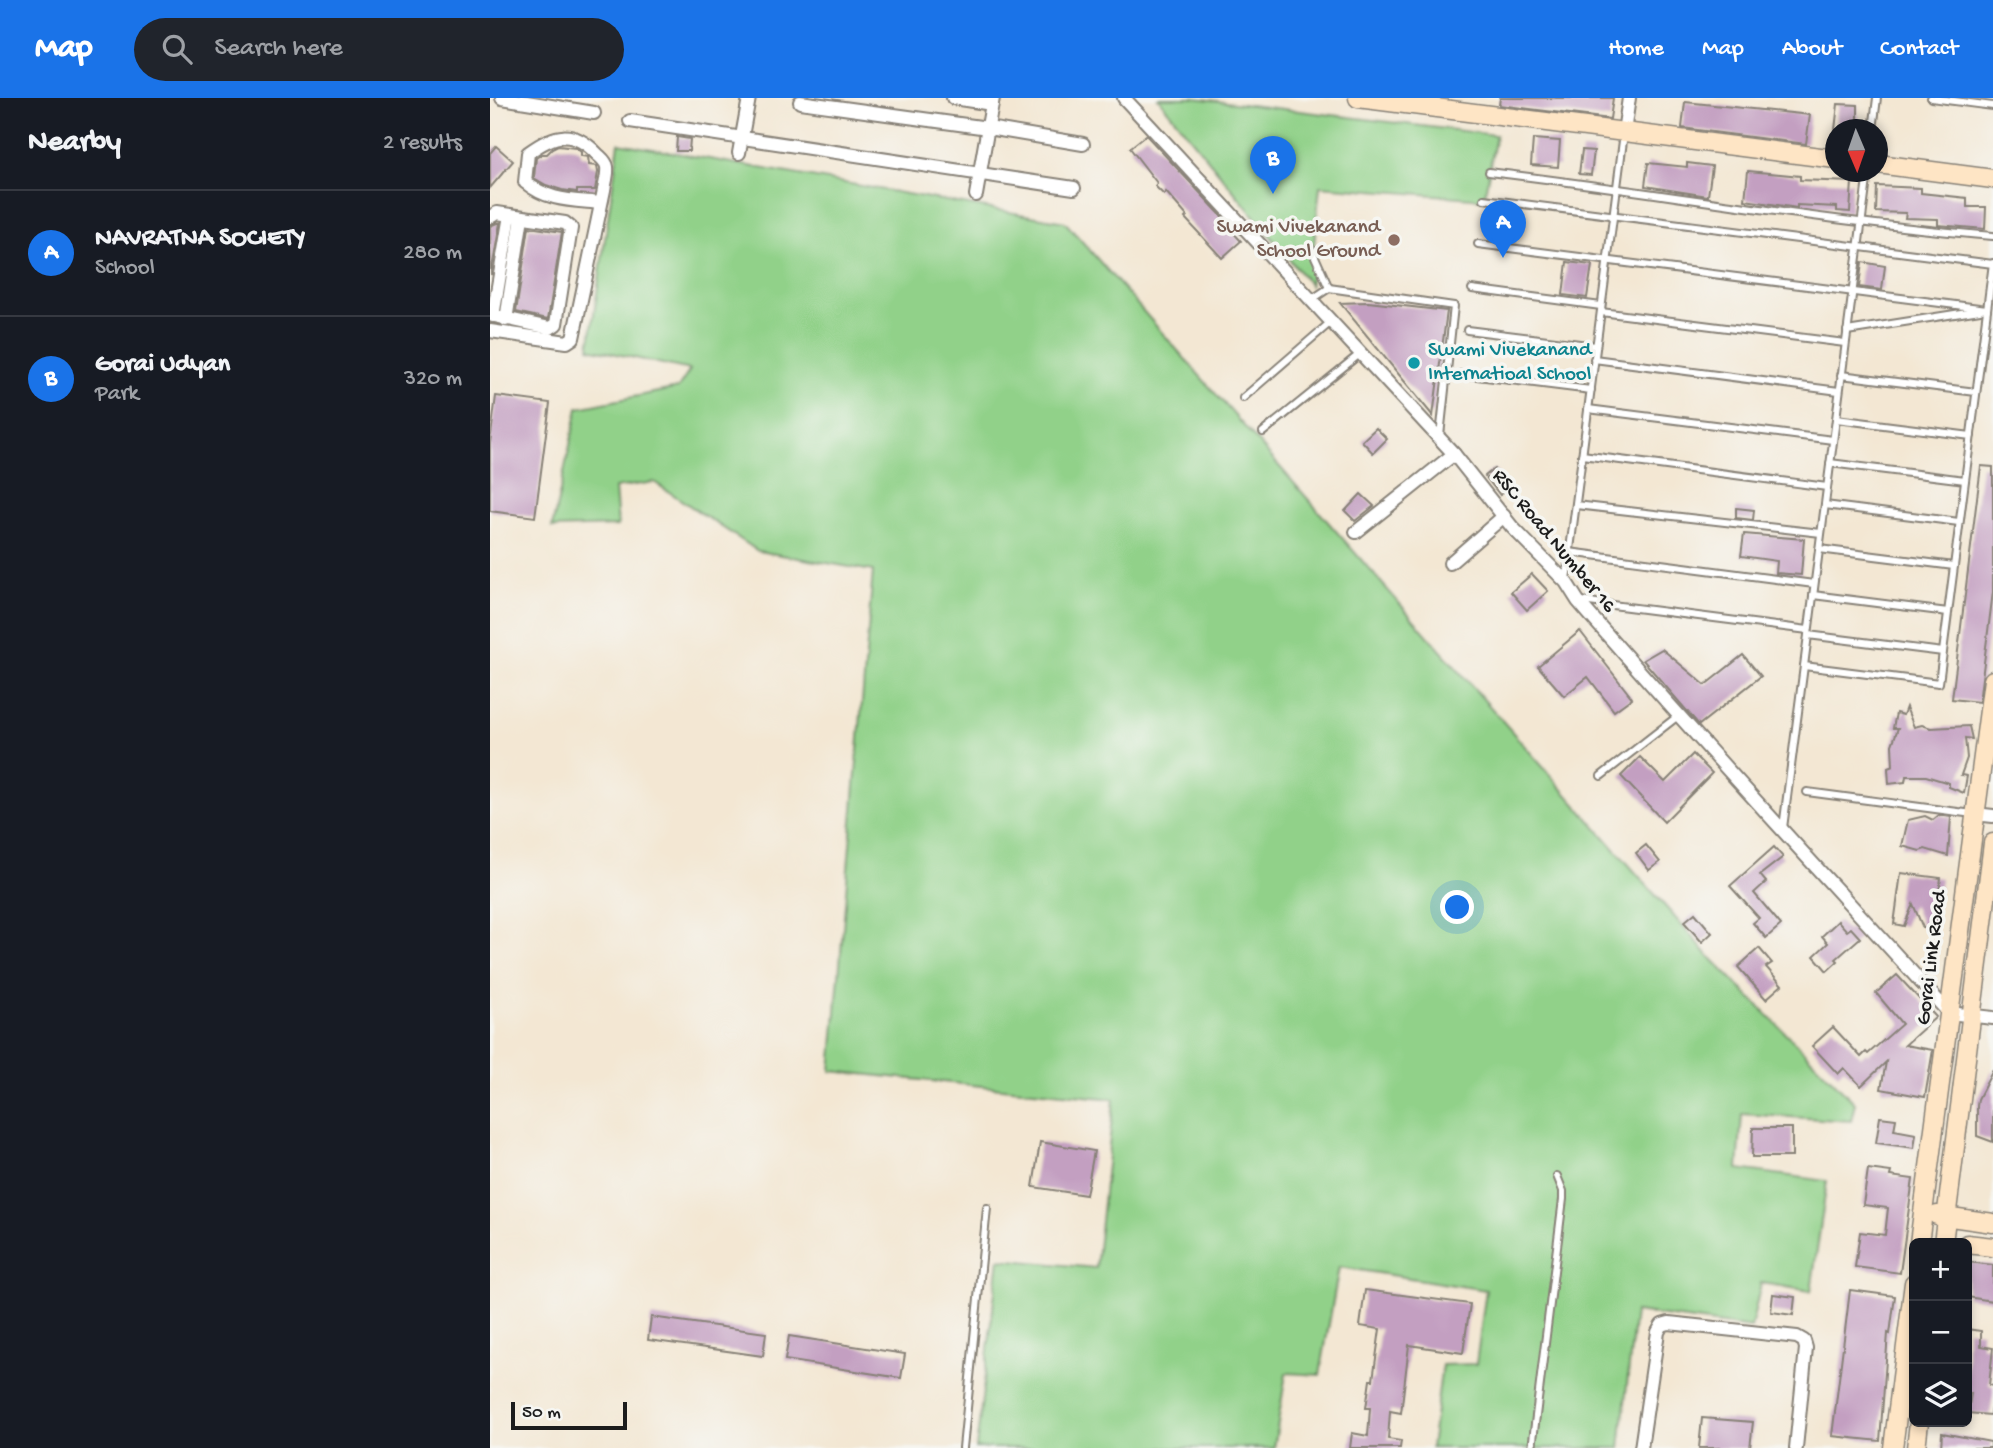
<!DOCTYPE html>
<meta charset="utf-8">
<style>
body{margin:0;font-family:"Gochi Hand",sans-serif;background:#20242c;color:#f1f3f6}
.controls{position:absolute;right:21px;bottom:21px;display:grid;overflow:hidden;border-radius:10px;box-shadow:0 4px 10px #0003}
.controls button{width:63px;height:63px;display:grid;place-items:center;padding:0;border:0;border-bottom:2px solid #363941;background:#171b24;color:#f1f3f6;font:35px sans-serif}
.compass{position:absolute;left:1335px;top:21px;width:63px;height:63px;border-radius:50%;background:#171b24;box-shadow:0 4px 10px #0003;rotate:178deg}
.scale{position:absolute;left:21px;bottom:18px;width:116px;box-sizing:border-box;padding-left:7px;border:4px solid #1c1c1c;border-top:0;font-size:19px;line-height:24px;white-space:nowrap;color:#1c1c1c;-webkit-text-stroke:5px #f6f6f2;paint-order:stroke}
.you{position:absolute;left:968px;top:810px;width:24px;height:24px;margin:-18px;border:5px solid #fff;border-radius:50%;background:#1a73e8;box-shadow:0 0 0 10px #1a73e833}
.badge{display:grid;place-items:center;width:46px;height:46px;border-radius:50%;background:#1a73e8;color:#fff;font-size:23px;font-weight:700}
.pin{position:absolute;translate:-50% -58px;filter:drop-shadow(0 2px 4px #0008)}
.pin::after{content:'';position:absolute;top:37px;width:24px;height:21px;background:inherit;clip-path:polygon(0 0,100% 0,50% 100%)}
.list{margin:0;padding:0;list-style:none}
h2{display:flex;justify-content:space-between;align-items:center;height:91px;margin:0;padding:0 28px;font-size:30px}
h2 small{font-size:23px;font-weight:400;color:#9ea1a6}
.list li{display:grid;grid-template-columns:46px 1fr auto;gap:21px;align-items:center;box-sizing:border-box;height:126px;padding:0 28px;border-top:2px solid #363941}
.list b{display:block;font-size:26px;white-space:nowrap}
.list p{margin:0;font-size:23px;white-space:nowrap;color:#9ea1a6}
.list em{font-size:23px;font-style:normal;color:#9ea1a6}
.icon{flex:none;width:38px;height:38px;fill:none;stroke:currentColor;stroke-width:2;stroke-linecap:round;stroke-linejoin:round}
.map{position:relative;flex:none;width:1503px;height:1350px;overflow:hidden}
header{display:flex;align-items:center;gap:42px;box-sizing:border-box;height:98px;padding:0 35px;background:#1a73e8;color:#fff}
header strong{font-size:33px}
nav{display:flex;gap:38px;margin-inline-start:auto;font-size:24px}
.search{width:490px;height:63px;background:#20242c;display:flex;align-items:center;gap:18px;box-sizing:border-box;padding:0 24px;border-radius:38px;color:#9ea1a6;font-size:26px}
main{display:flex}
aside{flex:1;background:#171b24}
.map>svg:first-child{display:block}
.green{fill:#91d189;stroke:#567652;stroke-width:2}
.building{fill:#c39fc1}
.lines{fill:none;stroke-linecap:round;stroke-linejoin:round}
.lane-casing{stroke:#888278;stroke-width:10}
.street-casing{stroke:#888278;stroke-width:16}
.secondary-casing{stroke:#888278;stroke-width:21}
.lane{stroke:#fff;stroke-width:6}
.street{stroke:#fff;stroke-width:12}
.secondary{stroke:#fee5c5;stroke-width:18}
.education-dot{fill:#8d6e63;stroke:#f6f6f2;stroke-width:2.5}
.culture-dot{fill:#0f9aa8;stroke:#f6f6f2;stroke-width:2.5}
.labels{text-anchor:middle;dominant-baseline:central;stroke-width:7;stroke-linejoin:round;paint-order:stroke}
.education-label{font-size:21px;fill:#785e54;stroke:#f6f6f2;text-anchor:end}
.culture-label{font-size:21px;fill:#0d838f;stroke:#f6f6f2;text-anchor:start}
.street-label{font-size:21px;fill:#1c1c1c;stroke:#f6f6f2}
</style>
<header>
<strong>Map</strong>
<div class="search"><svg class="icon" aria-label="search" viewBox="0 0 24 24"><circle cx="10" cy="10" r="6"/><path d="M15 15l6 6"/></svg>Search here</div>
<nav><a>Home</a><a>Map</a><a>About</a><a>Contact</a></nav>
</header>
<main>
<aside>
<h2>Nearby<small>2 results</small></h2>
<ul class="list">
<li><span class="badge">A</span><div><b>NAVRATNA SOCIETY</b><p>School</p></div><em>280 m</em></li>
<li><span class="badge">B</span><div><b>Gorai Udyan</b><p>Park</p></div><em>320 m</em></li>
</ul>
</aside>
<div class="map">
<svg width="1503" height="1350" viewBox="0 0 1503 1350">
<rect width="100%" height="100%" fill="#f6f6f2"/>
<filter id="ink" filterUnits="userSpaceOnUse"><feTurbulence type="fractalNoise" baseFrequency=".0143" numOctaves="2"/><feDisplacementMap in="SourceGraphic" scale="14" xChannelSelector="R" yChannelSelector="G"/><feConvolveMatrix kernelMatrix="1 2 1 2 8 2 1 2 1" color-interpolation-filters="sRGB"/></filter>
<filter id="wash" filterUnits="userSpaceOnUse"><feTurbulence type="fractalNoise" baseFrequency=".00686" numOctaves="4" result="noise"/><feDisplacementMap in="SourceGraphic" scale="28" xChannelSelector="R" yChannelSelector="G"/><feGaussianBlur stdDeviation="1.57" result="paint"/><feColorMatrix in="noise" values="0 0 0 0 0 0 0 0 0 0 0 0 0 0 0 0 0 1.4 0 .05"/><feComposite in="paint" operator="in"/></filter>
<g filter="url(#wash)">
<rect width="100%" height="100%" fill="#f3e7d3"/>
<g class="green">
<path d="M668,0h36l302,37 -12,64 -164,-13 -10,99z"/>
<path d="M129,45l446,79 642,732 148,149 -4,18 -109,-7 -4,55 89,12 -16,110 -50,-8 -10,45 -116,-16 -15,136h-189l11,-83 34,-1 10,-74 -147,-23 -19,108 -34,-2 -12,75h-298l23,-189 97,9 18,-169 -283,-28 42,-500 -115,-20 -104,-69 -39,6 3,38 -66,2 26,-120 100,-20 12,-18 -101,-22z"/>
</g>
<g id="blocks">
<g class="building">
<path d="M1010,0h113l-3,21 -111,-14z"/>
<path d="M1195,4l125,13 -4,29 -124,-16z"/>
<path d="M1348,6l20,1v25h-23z"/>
<path d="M656,37l85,91 -2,2 12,13 -19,17 -37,-40 2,-2 -21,-24 -2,3 -9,-9 2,-3 -27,-35z"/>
<path d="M187,39l13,2 -1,12h-13z"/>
<path d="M1043,41l27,2 -2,26 -27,-2z"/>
<path d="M6,48l17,15 -23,27v-35z"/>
<path d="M68,48l18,2 5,4v4l7,1 1,8 8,1 1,6 -3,18h-18v2l-15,-2 -16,-5 -12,-7 2,-20 6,-4h5l5,-5z"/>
<path d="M1092,52l12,1 -3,24 -12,-1z"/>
<path d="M1158,65l39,4v-4l25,3 -4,30 -63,-10z"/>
<path d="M1258,73l52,5v4l52,2 -2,30 -13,-1v-4l-40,-2v3l-52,-8z"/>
<path d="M1387,88l44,2v5l46,5v9h19l-1,22 -47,-4v-6l-33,-1 1,-5 -30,-1z"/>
<path d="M7,125h3l-9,52 -1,-49z"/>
<path d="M39,129l33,5 -14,87 -32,-7z"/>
<path d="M1077,164l25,3 -5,33 -24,-3z"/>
<path d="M1372,164l23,4 -3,24 -23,-3z"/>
<path d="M878,204l79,9 -14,105 -93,-113z"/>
<path d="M6,298l54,7 -15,114 -45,-6v-68z"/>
<path d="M886,330l11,11 -14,14 -11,-12z"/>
<path d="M1491,368l12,1v125l-14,110 -27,-3z"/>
<path d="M1004,371l15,19 -9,7 -15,-19z"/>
<path d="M871,396l13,12 -19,15 -10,-10z"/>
<path d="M1246,410l18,2 -1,10 -17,-2z"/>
<path d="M1254,436l60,5 -3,36 -25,-2 1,-12 -36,-5z"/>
<path d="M1042,476l16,17 -21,19 -16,-18z"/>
<path d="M1090,533l52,67 -18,13 -26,-34 -24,19 -26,-30z"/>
<path d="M1172,551l43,36 38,-30 18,21 -62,49 -56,-65z"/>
<path d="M1416,609l8,20 8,-2 9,3 38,-2 3,13 -7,-1 2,20 -6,17 6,1 -3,17 -15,-6v-4l-23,-7h-20l-1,6 -16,2 -1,-16 5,-2 -1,-21 6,-17h-5l3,-15 7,2z"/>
<path d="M1203,656l19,19 -48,49 -43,-46 19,-19 25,25z"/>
<path d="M1449,717l12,2 -3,39 -23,-7 -5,2 -18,-5 6,-26 17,-4 8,4z"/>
<path d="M1156,747l14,17 -11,8 -13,-17z"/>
<path d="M1284,749l9,10 -23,18 6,7 -12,11 27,32 -15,13 -13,-15 6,-5 -29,-32z"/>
<path d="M1411,775l40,5 -7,51 -11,-1 -10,-24 -9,22 -10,-2z"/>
<path d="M1205,815l17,20 -10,9 -18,-20z"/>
<path d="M1348,823l9,10 4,-3 9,10 -24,21 2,2 -11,10 -13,-15 14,-13 -6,-7z"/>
<path d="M1269,850l13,15 -6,4 16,18 -16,14 -28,-32z"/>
<path d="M1407,877l39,42 -31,28 28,5 -8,47 -44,-8 5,-27 -25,24 -17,-18 -6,6 -26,-28 21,-19 28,30 5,-5 2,2 34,-30 -26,-31z"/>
<path d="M1503,972v72l-16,-6v-30l1,-7z"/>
<path d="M1390,1019l16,2 -2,11 22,4 -2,14 -38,-5z"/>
<path d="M1263,1030h39v29h-40z"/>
<path d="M550,1044l54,9 -8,44 -53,-8z"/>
<path d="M1378,1071l23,3 -1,4 23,3 -13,94 -45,-6 5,-35 25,3 3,-27 -25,-3z"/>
<path d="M1477,1164l26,3v36l-26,-4z"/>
<path d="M875,1192l105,14 -7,49 -54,-8 -8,68 -11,-2 -2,28 13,2 -1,7h-50l2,-15 16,3 2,-28h-4l4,-28h3l7,-51 -20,-3z"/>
<path d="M1360,1192l45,6 -5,38 -2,-1 -8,108 -48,-5z"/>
<path d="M1283,1196l22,3 -2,18 -22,-3z"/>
<path d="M161,1219l115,16 -3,23 -115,-16z"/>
<path d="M1477,1231l14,2v15l12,2 -4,37 4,1v7l-3,22 -22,-2 3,-20h-4z"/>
<path d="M299,1238l116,18 -4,24 -116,-18z"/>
<path d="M1212,1320l51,4 -3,26h-51z"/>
<path d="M1452,1335l49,9v6h-50z"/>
</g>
</g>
</g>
<g filter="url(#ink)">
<use href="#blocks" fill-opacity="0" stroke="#888278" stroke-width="2"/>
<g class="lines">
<defs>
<g id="lane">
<path d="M1441,0l62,8"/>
<path d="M1383,32l4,-32"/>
<path d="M999,74c168,20 335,50 504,64"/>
<path d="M994,101l509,65"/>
<path d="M988,146l509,65"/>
<path d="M822,152l17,38"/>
<path d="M982,191l129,17"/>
<path d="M821,202l18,-12 125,18 -14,130"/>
<path d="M1111,214l244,31"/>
<path d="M977,232l129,16"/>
<path d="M1357,233l133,-21"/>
<path d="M1104,261l245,32"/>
<path d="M971,276l130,16"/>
<path d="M1351,277l135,17"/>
<path d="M753,300l89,-77"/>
<path d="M1098,311l245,31"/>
<path d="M1346,321l135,17"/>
<path d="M773,334l98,-79"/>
<path d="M1092,357l245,32"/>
<path d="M1340,365l135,17"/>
<path d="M1086,407l245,28"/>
<path d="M1335,407l134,17"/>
<path d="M1329,451l135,17"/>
<path d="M1079,454l245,32"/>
<path d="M1076,482l58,-447"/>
<path d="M1323,497l135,17"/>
<path d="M1091,503l227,29"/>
<path d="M1318,537l135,17"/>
<path d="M1314,568l135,17 54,-420"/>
<path d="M1111,678l77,-60"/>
<path d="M1317,694l166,22"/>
<path d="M1293,730l85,-656"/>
<path d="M473,1350l24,-240"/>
<path d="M1042,1350l31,-249v-8l-6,-15"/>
</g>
<g id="street">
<path d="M12,0l92,15"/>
<path d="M463,0l39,6"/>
<path d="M634,0l330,356 58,73 54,55 12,19c121,140 247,275 371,412l44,5"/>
<path d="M310,4l188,26 95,16"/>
<path d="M140,23l444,67"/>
<path d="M1134,34l5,-34"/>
<path d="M249,55l10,-55"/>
<path d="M486,97l17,-97"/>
<path d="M0,119l7,-4 68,10 6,5 -15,96 -6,4 -60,-13"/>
<path d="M3,218l17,-101"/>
<path d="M16,222l16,-103"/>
<path d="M0,233l77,11 6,-4 31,-148c1,-7 4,-16 3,-23 -1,-6 -6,-9 -10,-13 -24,-25 -42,-21 -69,-1l-3,29c23,19 46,18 75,21"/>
<path d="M866,434l98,-78"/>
<path d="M960,465l54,-47"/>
<path d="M1485,716l18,2"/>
<path d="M1151,1350l17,-116 4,-7 7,-2 128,14 7,4 2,7 -10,100"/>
</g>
<g id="secondary">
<path d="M868,0l478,61"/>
<path d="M1388,66l115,15"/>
<path d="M1447,1117l56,8"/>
<path d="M1429,1145l74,-563"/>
<path d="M1453,1145l50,-400"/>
<path d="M1477,1146l26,3"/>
<path d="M1403,1350l21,-165"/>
<path d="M1426,1350l3,-26"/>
</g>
</defs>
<use href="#lane" class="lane-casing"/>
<use href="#street" class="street-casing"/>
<use href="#secondary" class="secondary-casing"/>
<use href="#lane" class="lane"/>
<use href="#street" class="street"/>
<use href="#secondary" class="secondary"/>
</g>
</g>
<circle class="education-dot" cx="904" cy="142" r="7"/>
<circle class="culture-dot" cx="924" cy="265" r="7"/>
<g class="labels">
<g class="education-label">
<text x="890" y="130">Swami Vivekanand<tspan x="890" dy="24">School Ground</tspan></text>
</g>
<g class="culture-label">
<text x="938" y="253">Swami Vivekanand<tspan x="938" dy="24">Internatioal School</tspan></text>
</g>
<g class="street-label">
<text transform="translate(1063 444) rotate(50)">RSC Road Number 16</text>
<text transform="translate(1443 860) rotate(-83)">Gorai Link Road</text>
</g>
</g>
</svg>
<div class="controls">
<button>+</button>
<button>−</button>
<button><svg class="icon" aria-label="layers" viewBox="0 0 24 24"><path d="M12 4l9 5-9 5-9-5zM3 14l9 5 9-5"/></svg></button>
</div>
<svg class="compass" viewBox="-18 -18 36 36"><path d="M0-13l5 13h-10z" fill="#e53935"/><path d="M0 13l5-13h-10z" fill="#9ea1a6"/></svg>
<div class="scale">50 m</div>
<div class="you"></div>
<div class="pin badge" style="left:1013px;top:160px">A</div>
<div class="pin badge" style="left:783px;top:96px">B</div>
</div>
</main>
